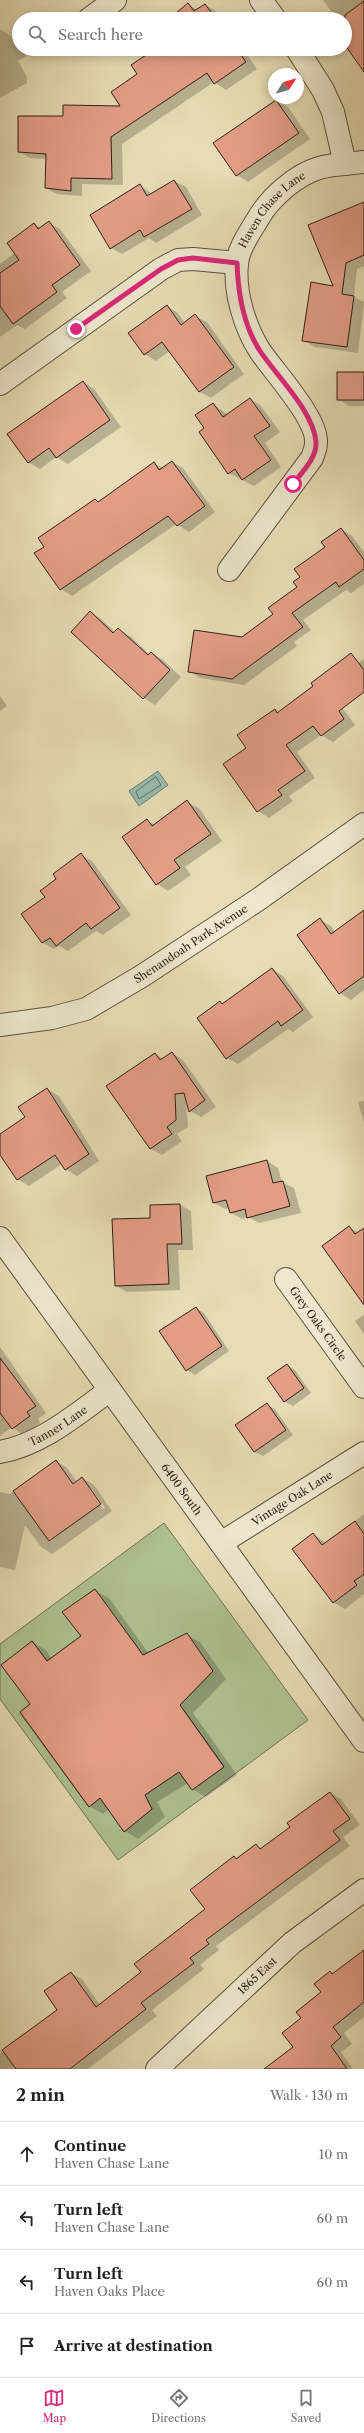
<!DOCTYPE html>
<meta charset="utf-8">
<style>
body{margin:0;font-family:"Libre Caslon Text",serif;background:#f6f6f6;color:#222}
.compass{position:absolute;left:268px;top:68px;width:36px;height:36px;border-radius:50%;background:#fff;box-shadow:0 2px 10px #0003;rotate:54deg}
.stop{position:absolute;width:12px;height:12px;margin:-9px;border:3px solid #db2777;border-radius:50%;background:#fff}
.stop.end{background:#db2777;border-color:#fff;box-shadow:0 1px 4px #0008}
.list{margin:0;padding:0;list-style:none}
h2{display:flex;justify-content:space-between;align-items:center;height:52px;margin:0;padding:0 16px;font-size:17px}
h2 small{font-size:13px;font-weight:400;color:#767676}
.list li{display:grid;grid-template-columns:26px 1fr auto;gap:12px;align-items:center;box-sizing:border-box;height:64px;padding:0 16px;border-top:1px solid #e0e0e0}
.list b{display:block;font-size:15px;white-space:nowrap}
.list p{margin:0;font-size:13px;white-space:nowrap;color:#767676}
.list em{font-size:13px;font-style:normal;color:#767676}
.icon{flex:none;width:22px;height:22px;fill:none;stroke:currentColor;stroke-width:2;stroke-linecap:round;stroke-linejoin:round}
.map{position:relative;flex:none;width:364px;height:2069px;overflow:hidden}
.search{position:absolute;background:#fff;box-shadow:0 2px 10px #0003;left:12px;right:12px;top:12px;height:44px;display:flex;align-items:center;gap:10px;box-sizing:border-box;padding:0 14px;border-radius:22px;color:#767676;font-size:15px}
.sheet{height:308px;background:#fff}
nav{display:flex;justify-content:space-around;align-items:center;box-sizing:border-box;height:56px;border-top:1px solid #e0e0e0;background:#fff;font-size:11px;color:#767676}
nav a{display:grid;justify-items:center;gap:2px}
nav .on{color:#db2777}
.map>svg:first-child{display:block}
.green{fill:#afc292;stroke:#707254;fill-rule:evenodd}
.water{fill:#97bcad;stroke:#6e7e71}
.shadow{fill:#0003;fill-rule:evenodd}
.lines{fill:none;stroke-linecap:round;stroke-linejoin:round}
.shore{stroke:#646e62;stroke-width:1}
.building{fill:#e49e88;stroke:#312116}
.minor-casing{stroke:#5e503e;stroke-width:24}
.minor{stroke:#efe8cf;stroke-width:22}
.route{stroke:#db2777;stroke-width:5}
.labels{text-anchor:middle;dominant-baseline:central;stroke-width:3.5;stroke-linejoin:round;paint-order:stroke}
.street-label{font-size:11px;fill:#312116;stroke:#efe8cf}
</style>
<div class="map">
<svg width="364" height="2069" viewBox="0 0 364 2069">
<rect width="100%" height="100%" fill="#e7dcb5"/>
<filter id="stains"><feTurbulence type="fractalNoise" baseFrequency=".005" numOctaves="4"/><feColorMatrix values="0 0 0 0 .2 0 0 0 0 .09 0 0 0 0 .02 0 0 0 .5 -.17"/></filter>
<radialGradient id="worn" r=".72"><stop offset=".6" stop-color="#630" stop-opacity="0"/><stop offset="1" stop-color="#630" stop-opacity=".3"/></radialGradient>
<path class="green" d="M164,1523l144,197 -190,140 -118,-161v-55zM94,1590l49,65 44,-21 26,37 -33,34 44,61 -32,24 -13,-18 -34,23 7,14 -28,23 -24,-34 -12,8 -68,-93 10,-9 2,-63 15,20 34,-25 -18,-24z"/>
<path class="water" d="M158,771l10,14 -29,21 -10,-15z"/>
<g class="shadow">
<path d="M323,0h41v70l-19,-27v-24h-8z"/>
<path d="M188,4l10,6 7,-5 11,6 6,8h-52z"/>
<path d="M0,29l18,12 1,8h3l4,7 -8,5 9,16v6l-27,15z"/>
<path d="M157,49h86l14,20 -31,21 -12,-8 -92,62 1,41 -41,-1v12l-25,-2 -11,-6 1,-29 -17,-1 -11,-6 45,-35 58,-10 17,-32z"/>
<path d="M276,101l12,6 22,32 -62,43 -11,-7z"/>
<path d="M174,181l12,6 16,28 -46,28 -7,-5 -27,16 -11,-6 29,-63 12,9z"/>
<path d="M364,204v62l-7,3 -3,28 10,5 -6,51 -43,-6 -12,-7 32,-53z"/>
<path d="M49,223l11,6 31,42 -29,21 5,6 -42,31 -8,-4 -17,12v-73l15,-11 19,-29 7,4z"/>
<path d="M167,306l11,7 7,10 10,-7 12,6 37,52 -33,24 -11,-6 -30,-41 -14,10 -11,-7z"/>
<path d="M364,373v33h-15l-11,-7z"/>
<path d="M83,382l11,7 27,38 -53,37 -12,-7 -16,12 -12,-7z"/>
<path d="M250,399l11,7 19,26 -15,11 16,24 -27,19 -25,-13 -24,-44 8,-25 15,11z"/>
<path d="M172,462l11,6 32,44 -26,20 -13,-8 -104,72 -11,-7 -16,-42 50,-47 5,2 54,-39 9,5z"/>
<path d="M341,529l11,7 12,16v32l-13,9 -5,-3 -43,30 8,10 -17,12 3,4 -53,39 -44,-7 -11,-7 53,-33 32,-23 24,-28 3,-10z"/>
<path d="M90,612l11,7 14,13 3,-3 12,7 20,19 2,-2 11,7 18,17 -26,28 -11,-7 -72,-66z"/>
<path d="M364,659v30l-15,-19z"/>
<path d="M329,690l26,35 -22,17 -12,-7 -24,17 18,26 -26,18 4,5 -24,17 -11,-7 -10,-63 27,-38 4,3z"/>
<path d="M0,696l7,10 -7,5z"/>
<path d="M187,802l12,6 23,33 -37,26 6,8 -23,16 -11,-7 -33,-47 23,-16 8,4z"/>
<path d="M81,855l11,6 39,54 -28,20 -7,-4 -28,20 -9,-5 -5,3 -11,-6 -21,-29 24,-17 12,-18z"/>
<path d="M364,912v78l-13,10 -11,-7 -20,-73 11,6 4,6z"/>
<path d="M272,969l11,7 30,41 -20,15 -5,-3 -50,35 -11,-6 -7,-55 3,1z"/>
<path d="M172,1053l11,7 33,47 -15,10 -11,-6 -4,-8 2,24 -11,7 5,7 -20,14 -11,-6 -44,-63 48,-32 9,5z"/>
<path d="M47,1089l12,7 40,65 -22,15 -12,-7 -3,-5 -33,22 -12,-7 -17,-26v-18l26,-17z"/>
<path d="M364,1101v22l-6,-21z"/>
<path d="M267,1161l11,7 4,14 12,6 7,25 -42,10 -11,-6 -6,2 -12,-7 -1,-4 -4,1 -11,-6z"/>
<path d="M180,1205l11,6 2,39h-15l2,40 -53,2 -11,-6 35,-67z"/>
<path d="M349,1227l10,6 5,-4v68z"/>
<path d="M196,1308l8,5 25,38 -34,24 -8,-5z"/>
<path d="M364,1315v19l-9,-13z"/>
<path d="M0,1347l46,66 -8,6 2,4 -16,12 -12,-8 -12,9z"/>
<path d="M287,1365l8,5 16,23 -18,13 -9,-5z"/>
<path d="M267,1405l8,4 18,26 -30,21 -8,-4z"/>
<path d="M56,1461l11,7 10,14 5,-4 12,7 18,26 -60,43 -11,-7 -16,-22 -10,45 -15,-3v-75l10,2zM88,1487h2l15,21 -2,1z"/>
<path d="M364,1514v80l-19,15 -12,-7 -20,-68 13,9z"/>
<path d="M95,1591l14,7 40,56 38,-19 13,7 26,37 -33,34 44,62 -31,22 -14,-8 -4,-6 -31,19 8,15 -27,22 -13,-8 -16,-22 -6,5 -14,-8 -57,-102v-62l14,8 6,9 30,-23z"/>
<path d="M330,1793l11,6 19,26 -17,12 7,9 -134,100 3,4 -19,15 4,4 -52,41 5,6 -69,53h-88v-16l59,-43 12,-37 11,6 18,26 42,-32 65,-64 30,-49 19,-15 6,4 30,-21z"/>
<path d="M364,1951v66l-20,16 8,11 -11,8 12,17h-88l30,-22 7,-29 20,-26 8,-20 4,2z"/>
</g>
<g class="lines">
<path class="shore" d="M156,777l5,8 -22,14 -3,-7z"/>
</g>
<g class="building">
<path d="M364,1v71l-19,-27v-30z"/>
<path d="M188,3l6,8 11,-7 11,15h-47z"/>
<path d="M155,49h82l9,13 -32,22 -7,-11 -96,64 1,42 -41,-1v13l-26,-3 1,-34 -28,-2v-36h45v-11l57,1 -9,-14 26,-18 -6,-9z"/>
<path d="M276,100l23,33 -63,43 -23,-33z"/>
<path d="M174,180l18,29 -48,28 -4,-7 -30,19 -20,-34 50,-31 7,12z"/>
<path d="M364,202v53l-18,8 -4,31 12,2 -7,51 -45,-6 9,-59 22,4 -25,-61z"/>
<path d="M49,221l31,44 -28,20 5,7 -44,32 -13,-18v-33l19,-13 -12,-17 27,-20 4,6z"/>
<path d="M167,305l14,20 14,-11 39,53 -35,25 -37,-50 -18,13 -16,-22z"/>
<rect x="337" y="372" width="27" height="28"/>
<path d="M83,381l27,39 -54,38 -7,-10 -21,15 -21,-29z"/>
<path d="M250,398l20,28 -16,10 17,24 -29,20 -7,-11 -7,5 -29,-42 5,-4 -9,-13 18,-12 10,14z"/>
<path d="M172,461l33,45 -28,20 -9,-10 -108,74 -26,-37 10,-6 -6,-9 57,-39 3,3 56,-40 5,8z"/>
<path d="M341,528l23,32v9l-25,18 -3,-5 -44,31 11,14 -71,52 -44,-7 6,-42 48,7 31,-23 -5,-6 29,-21 -4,-5 7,-5 -6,-8 31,-22 -4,-5z"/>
<path d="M90,611l23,22 5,-5 30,27 3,-3 19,18 -27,29 -72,-67z"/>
<path d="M351,653l13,17v22l-25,19 5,8 -23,17 -8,-10 -27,19 19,26 -27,19 4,5 -25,17 -34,-48 23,-16 -9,-13 38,-26 2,4 36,-27 -2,-3z"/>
<path d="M187,800l24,34 -37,26 6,8 -24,17 -34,-48 25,-18 5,7z"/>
<path d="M81,853l39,55 -29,21 -5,-6 -30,23 -6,-8 -8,5 -21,-29 24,-17 -5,-6 16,-12 -3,-5z"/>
<path d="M364,910v66l-25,18 -42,-59 23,-17 11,16z"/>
<path d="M272,968l31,42 -22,16 -3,-5 -52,38 -29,-41 23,-17 2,3z"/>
<path d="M172,1052l33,48 -16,12 -5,-19 -9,1 1,26 -9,7 5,7 -22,15 -44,-63 49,-33 5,7z"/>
<path d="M47,1088l42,66 -24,16 -10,-15 -38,25 -17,-25v-21l25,-17 -7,-10z"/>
<path d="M267,1160l6,23 10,-2 7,25 -43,12 -2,-9 -15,4 -4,-13 -13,3 -7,-27z"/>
<path d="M180,1204l2,40h-15l2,40 -54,2 -3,-67 38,-1v-13z"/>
<path d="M349,1226l6,8 9,-6v77l-42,-59z"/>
<path d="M196,1307l26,39 -36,25 -27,-40z"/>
<path d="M0,1358l36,48 -9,6 3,4 -18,13 -12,-16z"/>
<path d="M287,1364l17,24 -20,14 -17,-24z"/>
<path d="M267,1403l19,27 -32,22 -19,-27z"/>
<path d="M56,1460l17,24 9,-7 19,27 -52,37 -36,-50z"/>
<path d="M355,1521l9,13v40l-10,7 3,4 -24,18 -41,-54 21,-16 9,12z"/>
<path d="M95,1589l48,66 44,-22 26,38 -33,34 44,62 -32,23 -13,-18 -34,23 7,14 -28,23 -24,-34 -11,9 -69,-95 10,-8 -29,-39 31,-24 15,20 34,-25 -19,-24z"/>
<path d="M330,1792l20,27 -17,12 7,9 -134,100 3,4 -19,14 4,5 -53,40 5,6 -76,60h-54l-14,-19 55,-40 -13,-19 27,-19 25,35 45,-35 -7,-8 71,-55 -15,-19 44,-34 2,3 20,-15 4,5 30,-22 -3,-4z"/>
<path d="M364,1950v52l-31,25 8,10 -10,9 16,23h-83l29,-22 -11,-14 19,-15 -5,-6 25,-20 -7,-8 16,-13 2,3z"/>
</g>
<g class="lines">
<defs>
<g id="minor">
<path d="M261,0l14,19"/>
<path d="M89,19l26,-19"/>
<path d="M297,49l26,41 10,22 12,52"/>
<path d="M0,384l161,-115 17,-9 15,-1 44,4"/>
<path id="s1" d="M229,570l83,-112c2,-5 4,-10 4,-15 2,-24 -42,-71 -56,-92 -15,-23 -26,-59 -23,-87 1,-16 14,-33 22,-47 12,-20 37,-42 60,-49 14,-4 30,-4 45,-6"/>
<path id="s2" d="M0,1025l52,-7 34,-9 56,-33 117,-77 105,-75"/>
<path id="s3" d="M0,1238l364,503"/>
<path id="s4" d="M286,1279l78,108"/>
<path id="s5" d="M0,1452c41,-7 77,-38 110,-62"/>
<path id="s6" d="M221,1543l143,-90"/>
<path id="s7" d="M157,2069l135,-126 72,-53"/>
</g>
</defs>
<use href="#minor" class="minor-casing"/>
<use href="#minor" class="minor"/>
</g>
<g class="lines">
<path class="route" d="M76,329l85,-60 17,-9 15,-2 44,5c1,30 6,62 23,88 16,24 54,61 56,91 1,16 -14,30 -23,42"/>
</g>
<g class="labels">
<g class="street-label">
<text stroke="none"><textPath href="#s1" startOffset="422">Haven Chase Lane</textPath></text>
<text stroke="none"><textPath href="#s2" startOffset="211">Shenandoah Park Avenue</textPath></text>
<text stroke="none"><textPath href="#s4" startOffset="55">Grey Oaks Circle</textPath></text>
<text stroke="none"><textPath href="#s5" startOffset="64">Tanner Lane</textPath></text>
<text stroke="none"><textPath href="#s3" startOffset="310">6400 South</textPath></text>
<text stroke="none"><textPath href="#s6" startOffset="84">Vintage Oak Lane</textPath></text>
<text stroke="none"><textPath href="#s7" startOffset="137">1865 East</textPath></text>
</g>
</g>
<rect width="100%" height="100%" filter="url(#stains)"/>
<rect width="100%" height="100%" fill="url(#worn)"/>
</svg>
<svg class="compass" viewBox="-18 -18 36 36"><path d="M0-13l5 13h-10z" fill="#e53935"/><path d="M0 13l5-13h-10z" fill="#767676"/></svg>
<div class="stop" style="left:293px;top:484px"></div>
<div class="stop end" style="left:76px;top:329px"></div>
<div class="search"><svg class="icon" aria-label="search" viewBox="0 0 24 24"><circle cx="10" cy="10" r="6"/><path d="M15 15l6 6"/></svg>Search here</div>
</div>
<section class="sheet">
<h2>2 min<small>Walk · 130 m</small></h2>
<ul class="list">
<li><svg class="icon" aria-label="ahead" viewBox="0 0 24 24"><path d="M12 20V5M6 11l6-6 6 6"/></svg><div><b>Continue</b><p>Haven Chase Lane</p></div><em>10 m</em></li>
<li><svg class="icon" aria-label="left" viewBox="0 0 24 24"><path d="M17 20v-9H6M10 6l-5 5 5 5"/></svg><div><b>Turn left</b><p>Haven Chase Lane</p></div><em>60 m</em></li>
<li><svg class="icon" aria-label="left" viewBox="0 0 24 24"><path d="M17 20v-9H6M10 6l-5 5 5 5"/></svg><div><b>Turn left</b><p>Haven Oaks Place</p></div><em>60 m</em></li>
<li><svg class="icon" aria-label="arrive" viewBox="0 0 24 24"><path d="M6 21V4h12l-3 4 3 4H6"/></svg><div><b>Arrive at destination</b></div></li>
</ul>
</section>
<nav>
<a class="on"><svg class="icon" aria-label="map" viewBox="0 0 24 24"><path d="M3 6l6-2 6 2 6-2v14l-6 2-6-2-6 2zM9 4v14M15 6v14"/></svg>Map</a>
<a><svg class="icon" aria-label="directions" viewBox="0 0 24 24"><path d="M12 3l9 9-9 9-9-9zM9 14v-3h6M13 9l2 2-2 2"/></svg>Directions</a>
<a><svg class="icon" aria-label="saved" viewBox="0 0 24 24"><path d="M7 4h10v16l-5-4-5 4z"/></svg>Saved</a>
</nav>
